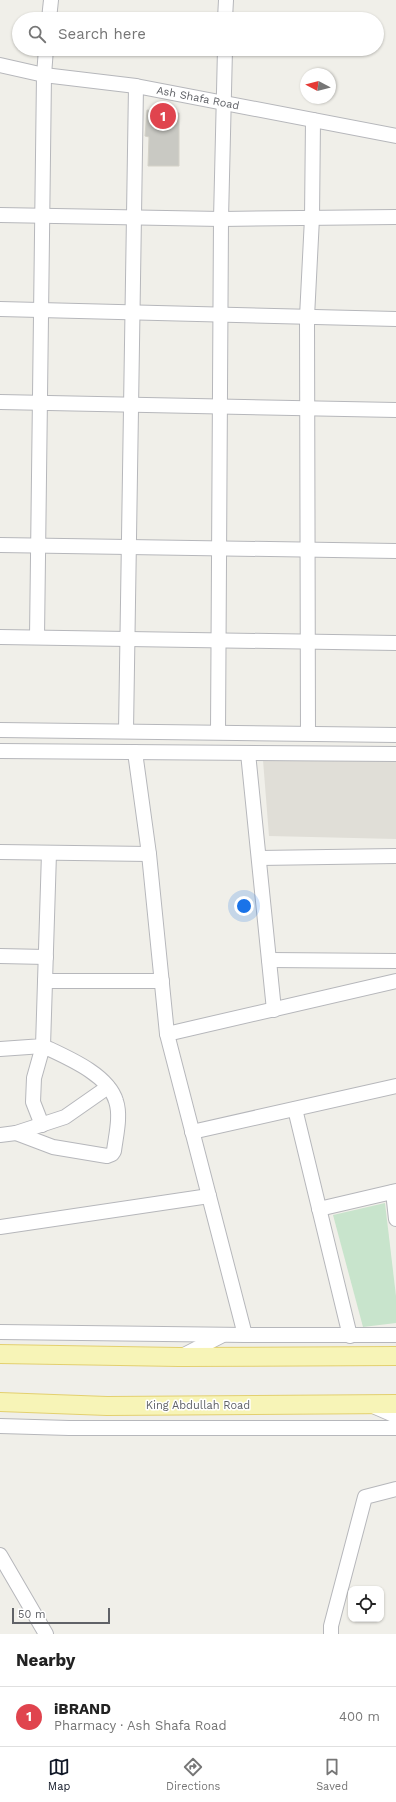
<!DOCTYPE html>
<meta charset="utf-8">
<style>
body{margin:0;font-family:"Work Sans",sans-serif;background:#f2f2f2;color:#222}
.controls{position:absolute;right:12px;bottom:12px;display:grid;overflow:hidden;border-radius:8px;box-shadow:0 1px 3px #0004}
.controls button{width:36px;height:36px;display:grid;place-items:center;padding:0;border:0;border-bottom:1px solid #e0e0e0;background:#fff;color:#222;font:20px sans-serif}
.compass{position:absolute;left:300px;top:68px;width:36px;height:36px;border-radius:50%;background:#fff;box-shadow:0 1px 3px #0004;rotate:277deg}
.scale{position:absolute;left:12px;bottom:10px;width:98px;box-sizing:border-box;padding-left:4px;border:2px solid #606267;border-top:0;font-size:11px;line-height:14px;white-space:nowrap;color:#606267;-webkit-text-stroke:3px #fff;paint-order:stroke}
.you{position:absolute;left:244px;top:906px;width:14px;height:14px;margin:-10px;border:3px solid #fff;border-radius:50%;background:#1a73e8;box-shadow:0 0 0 6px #1a73e833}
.badge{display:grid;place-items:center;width:26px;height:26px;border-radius:50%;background:#111827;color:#fff;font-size:13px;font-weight:700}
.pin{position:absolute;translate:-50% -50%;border:2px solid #fff;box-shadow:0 1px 4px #0006}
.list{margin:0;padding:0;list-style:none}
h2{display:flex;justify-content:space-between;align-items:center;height:52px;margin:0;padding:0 16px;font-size:17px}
h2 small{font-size:13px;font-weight:400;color:#767676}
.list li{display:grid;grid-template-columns:26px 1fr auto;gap:12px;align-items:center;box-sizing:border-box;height:60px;padding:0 16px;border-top:1px solid #e0e0e0}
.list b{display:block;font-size:15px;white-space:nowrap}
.list p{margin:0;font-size:13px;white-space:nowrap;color:#767676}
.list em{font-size:13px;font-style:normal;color:#767676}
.icon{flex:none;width:22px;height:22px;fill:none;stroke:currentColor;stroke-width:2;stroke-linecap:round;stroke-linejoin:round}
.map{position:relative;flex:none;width:396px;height:1634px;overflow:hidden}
.search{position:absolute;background:#fff;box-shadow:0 1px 3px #0004;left:12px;right:12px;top:12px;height:44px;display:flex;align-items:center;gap:10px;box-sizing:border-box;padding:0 14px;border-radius:22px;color:#767676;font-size:15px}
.sheet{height:112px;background:#fff}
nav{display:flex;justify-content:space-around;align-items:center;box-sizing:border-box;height:56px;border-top:1px solid #e0e0e0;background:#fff;font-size:11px;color:#767676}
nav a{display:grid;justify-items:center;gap:2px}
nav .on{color:#111827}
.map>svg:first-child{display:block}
.education{fill:#e0ded7}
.green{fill:#c8e4cc}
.building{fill:#c9c9c3;stroke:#d4d2c8}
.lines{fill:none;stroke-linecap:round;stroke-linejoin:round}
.minor-casing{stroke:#b6b7bb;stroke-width:16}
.major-casing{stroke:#e3d06f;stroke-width:20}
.minor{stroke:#fff;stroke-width:14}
.major{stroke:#f7f4b7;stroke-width:18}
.labels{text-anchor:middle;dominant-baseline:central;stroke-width:3;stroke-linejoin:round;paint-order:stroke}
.street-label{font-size:11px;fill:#606267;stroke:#fff}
</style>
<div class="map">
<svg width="396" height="1634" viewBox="0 0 396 1634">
<rect width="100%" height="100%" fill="#f0efe9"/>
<path class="education" d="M396,759v80l-127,-3 -6,-76z"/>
<path class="green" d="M385,1203l11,93v27l-33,4 -30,-112z"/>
<path class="building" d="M147,110l32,3v53h-31l1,-29 -4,-1z"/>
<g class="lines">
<defs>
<g id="minor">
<path d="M49,19l2,-19"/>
<path d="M225,19l1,-19"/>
<path d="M0,65l44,10 92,11 260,50"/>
<path d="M0,215l221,4 175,-2"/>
<path d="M0,309l396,10"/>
<path d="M0,402l396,8"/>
<path d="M0,545l396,6"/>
<path d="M0,637l396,6"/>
<path d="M37,637l7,-562 2,-26"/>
<path d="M0,730l396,5"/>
<path d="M126,731l10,-645"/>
<path d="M218,732l3,-513 4,-170"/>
<path d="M308,733l-1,-416 5,-99 1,-98"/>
<path d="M0,751l396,3"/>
<path d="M135,752l14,102 18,180 78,301"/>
<path d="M248,753l26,257"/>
<path d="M0,852l149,2"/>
<path d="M259,858l137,-2"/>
<path d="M0,956l46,1"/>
<path d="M269,960l127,1"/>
<path d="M45,981h117"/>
<path d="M167,1034l229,-53"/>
<path d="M0,1049l43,-3 6,-193"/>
<path d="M295,1109l55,227"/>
<path d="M192,1132l204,-46"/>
<path d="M16,1133l37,14 54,9 5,-2 2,-3c2,-16 7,-35 2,-50 -8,-27 -50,-44 -73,-55l-9,32 -1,24 9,23"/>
<path d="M0,1135l16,-2 49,-16 43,-30"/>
<path d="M393,1192l3,27"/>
<path d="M319,1209l77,-18"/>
<path d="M0,1227l209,-31"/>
<path d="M0,1332l245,3h151"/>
<path d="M180,1357l41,-21"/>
<path d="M373,1406l23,10"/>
<path d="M0,1426l69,2h327"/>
<path d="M0,1555l46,79"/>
<path d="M331,1634v-8l34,-129 31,-8"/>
</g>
<g id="major">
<path d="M0,1354l179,3 217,-1"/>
<path d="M0,1402l107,4 289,-2"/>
</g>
</defs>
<use href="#minor" class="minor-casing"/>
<use href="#major" class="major-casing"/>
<use href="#minor" class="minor"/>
<use href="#major" class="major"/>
</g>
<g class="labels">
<g class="street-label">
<text transform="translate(198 98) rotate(11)">Ash Shafa Road</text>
<text x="198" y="1405">King Abdullah Road</text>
</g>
</g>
</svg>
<div class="controls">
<button><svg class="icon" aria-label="locate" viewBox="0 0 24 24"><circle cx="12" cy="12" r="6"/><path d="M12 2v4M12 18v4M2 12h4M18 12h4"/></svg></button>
</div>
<svg class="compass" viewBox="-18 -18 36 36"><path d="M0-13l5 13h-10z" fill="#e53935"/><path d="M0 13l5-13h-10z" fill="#767676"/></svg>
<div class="scale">50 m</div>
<div class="you"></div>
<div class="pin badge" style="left:163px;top:116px;background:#e0444e">1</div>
<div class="search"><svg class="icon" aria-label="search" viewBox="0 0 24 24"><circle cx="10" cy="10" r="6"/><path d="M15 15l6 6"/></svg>Search here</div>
</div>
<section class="sheet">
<h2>Nearby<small></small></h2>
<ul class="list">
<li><span class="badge" style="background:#e0444e">1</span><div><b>iBRAND</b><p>Pharmacy · Ash Shafa Road</p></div><em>400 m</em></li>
</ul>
</section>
<nav>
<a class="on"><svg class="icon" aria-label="map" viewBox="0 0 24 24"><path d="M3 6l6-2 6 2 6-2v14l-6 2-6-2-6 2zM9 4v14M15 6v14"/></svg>Map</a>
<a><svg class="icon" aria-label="directions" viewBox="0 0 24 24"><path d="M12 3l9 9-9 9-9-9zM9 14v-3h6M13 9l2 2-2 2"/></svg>Directions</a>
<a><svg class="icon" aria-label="saved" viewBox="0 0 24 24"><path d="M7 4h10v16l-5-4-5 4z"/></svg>Saved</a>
</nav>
